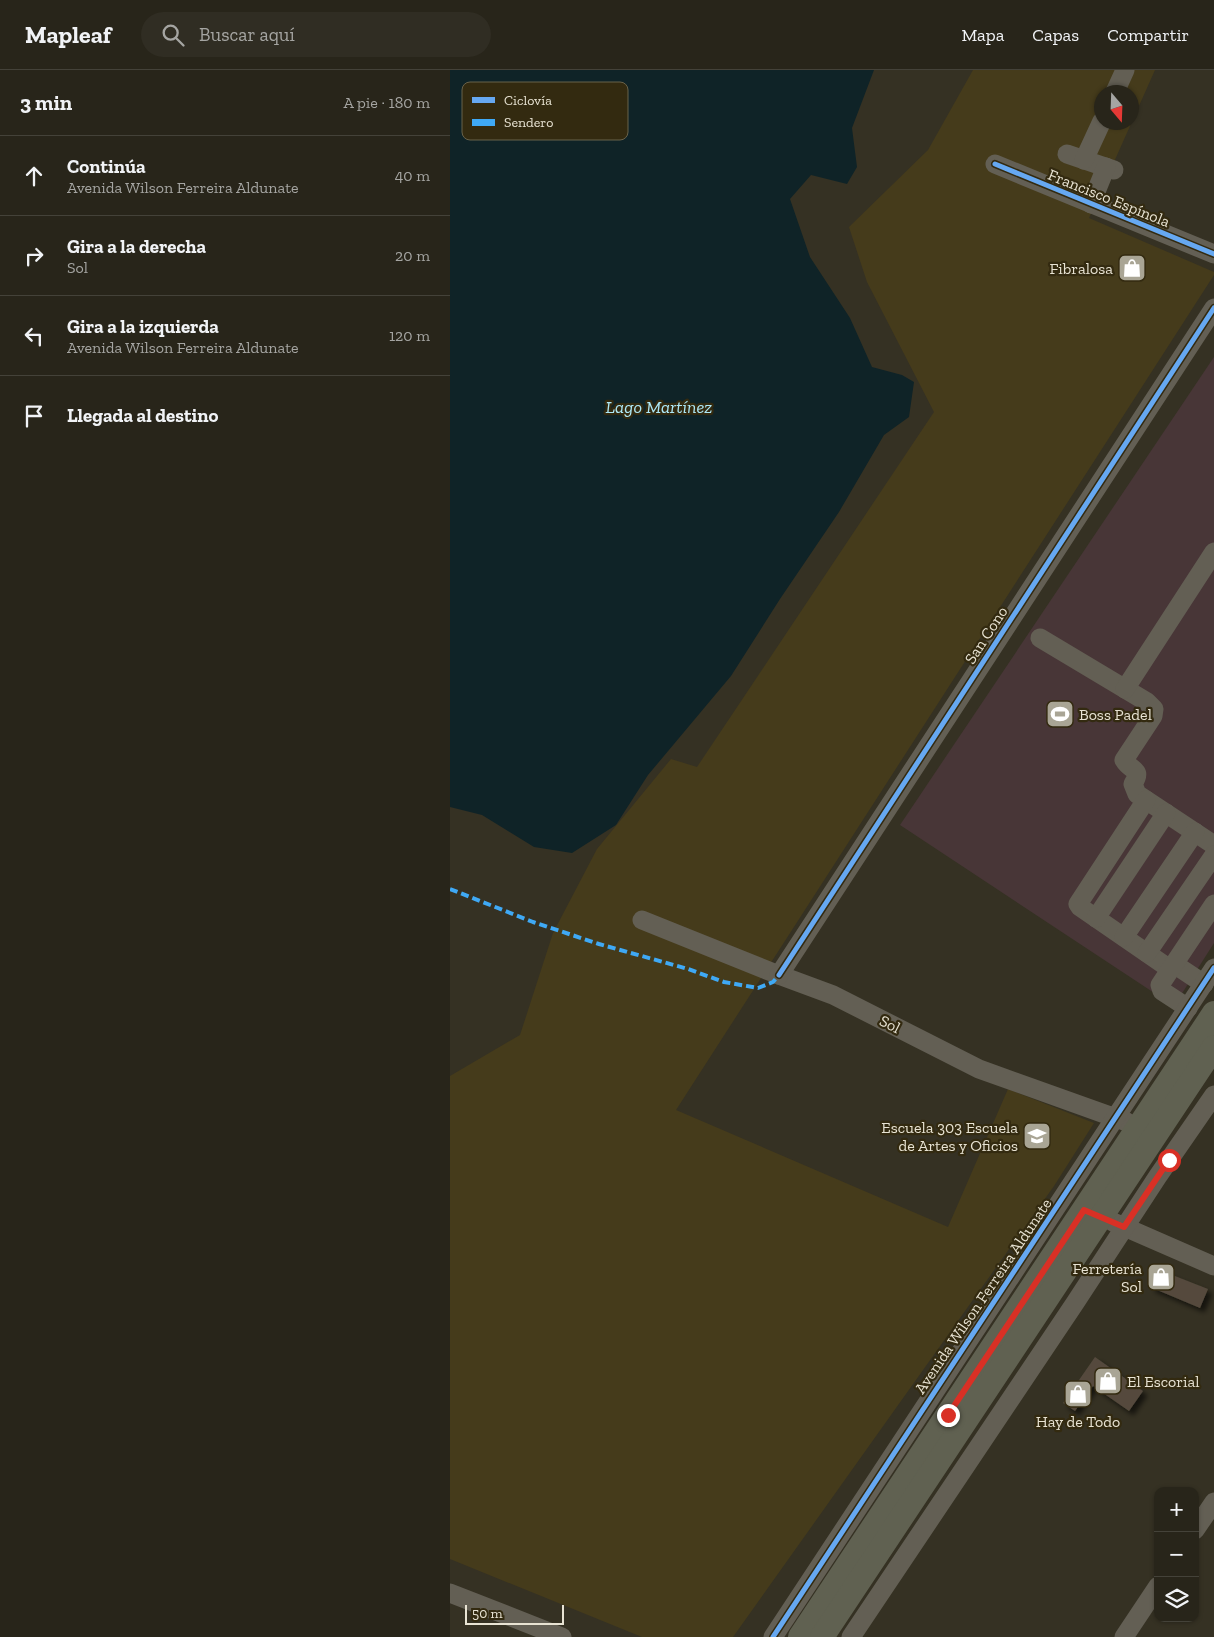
<!DOCTYPE html>
<html lang="es">
<meta charset="utf-8">
<style>
body{margin:0;font-family:"Zilla Slab",serif;background:#302d23;color:#f1f3f6}
.controls{position:absolute;right:15px;bottom:15px;display:grid;overflow:hidden;border-radius:10px;box-shadow:0 1px 4px #0004}
.controls button{width:45px;height:45px;display:grid;place-items:center;padding:0;border:0;border-bottom:1px solid #444239;background:#28251a;color:#f1f3f6;font:25px sans-serif}
.compass{position:absolute;left:644px;top:15px;width:45px;height:45px;border-radius:50%;background:#28251a;box-shadow:0 1px 4px #0004;rotate:161deg}
.scale{position:absolute;left:15px;bottom:12px;width:99px;box-sizing:border-box;padding-left:5px;border:2px solid #e8e3d3;border-top:0;font-size:14px;line-height:18px;white-space:nowrap;color:#e8e3d3;-webkit-text-stroke:4px #332a10;paint-order:stroke}
.stop{position:absolute;width:15px;height:15px;margin:-11px;border:4px solid #d93025;border-radius:50%;background:#fff}
.stop.end{background:#d93025;border-color:#fff;box-shadow:0 1px 5px #0008}
.list{margin:0;padding:0;list-style:none}
h2{display:flex;justify-content:space-between;align-items:center;height:65px;margin:0;padding:0 20px;font-size:21px}
h2 small{font-size:16px;font-weight:400;color:#a5a5a2}
.list li{display:grid;grid-template-columns:32px 1fr auto;gap:15px;align-items:center;box-sizing:border-box;height:80px;padding:0 20px;border-top:1px solid #444239}
.list b{display:block;font-size:19px;white-space:nowrap}
.list p{margin:0;font-size:16px;white-space:nowrap;color:#a5a5a2}
.list em{font-size:16px;font-style:normal;color:#a5a5a2}
.icon{flex:none;width:28px;height:28px;fill:none;stroke:currentColor;stroke-width:2;stroke-linecap:round;stroke-linejoin:round}
.map{position:relative;flex:none;width:764px;height:1567px;overflow:hidden}
header{display:flex;align-items:center;gap:30px;box-sizing:border-box;height:70px;padding:0 25px;background:#28251a;border-bottom:1px solid #444239}
header strong{font-size:24px}
nav{display:flex;gap:28px;margin-inline-start:auto;font-size:18px}
.search{width:350px;height:45px;background:#302d23;display:flex;align-items:center;gap:12px;box-sizing:border-box;padding:0 18px;border-radius:28px;color:#a5a5a2;font-size:19px}
main{display:flex}
aside{flex:1;background:#28251a}
.map>svg:first-child{display:block}
.commercial{fill:#483637}
.built{fill:#453b1b;fill-rule:evenodd}
.water{fill:#0f2327}
.building{fill:#544a3d;filter:url(#shadow)}
.lines{fill:none;stroke-linecap:round;stroke-linejoin:round}
.minor{stroke:#635f54;stroke-width:19}
.major{stroke:#606151;stroke-width:24}
.quiet{stroke:#3fa9f5;stroke-width:4;stroke-dasharray:8 4;stroke-linecap:butt}
.cycleway-casing{stroke:#332a10;stroke-width:8}
.cycleway{stroke:#66a8f1;stroke-width:5}
.route{stroke:#d93025;stroke-width:6}
.labels{text-anchor:middle;dominant-baseline:central;stroke-width:4.5;stroke-linejoin:round;paint-order:stroke}
.street-label{font-size:16px;fill:#e8e3d3;stroke:#332a10}
.poi-label{font-size:16px;fill:#e8e3d3;stroke:#332a10;text-anchor:end}
.water-label{font-size:18px;font-style:italic;fill:#ade8f7;stroke:#332a10}
.key{fill:#332a10;stroke:#69624a;stroke-width:1}
.key-label{font-size:14px;fill:#e8e3d3}
</style>
<header>
<strong>Mapleaf</strong>
<div class="search"><svg class="icon" aria-label="search" viewBox="0 0 24 24"><circle cx="10" cy="10" r="6"/><path d="M15 15l6 6"/></svg>Buscar aquí</div>
<nav><a>Mapa</a><a>Capas</a><a>Compartir</a></nav>
</header>
<main>
<aside>
<h2>3 min<small>A pie · 180 m</small></h2>
<ul class="list">
<li><svg class="icon" aria-label="ahead" viewBox="0 0 24 24"><path d="M12 20V5M6 11l6-6 6 6"/></svg><div><b>Continúa</b><p>Avenida Wilson Ferreira Aldunate</p></div><em>40 m</em></li>
<li><svg class="icon" aria-label="right" viewBox="0 0 24 24"><path d="M7 20v-9h11M14 6l5 5-5 5"/></svg><div><b>Gira a la derecha</b><p>Sol</p></div><em>20 m</em></li>
<li><svg class="icon" aria-label="left" viewBox="0 0 24 24"><path d="M17 20v-9H6M10 6l-5 5 5 5"/></svg><div><b>Gira a la izquierda</b><p>Avenida Wilson Ferreira Aldunate</p></div><em>120 m</em></li>
<li><svg class="icon" aria-label="arrive" viewBox="0 0 24 24"><path d="M6 21V4h12l-3 4 3 4H6"/></svg><div><b>Llegada al destino</b></div></li>
</ul>
</aside>
<div class="map">
<svg width="764" height="1567" viewBox="0 0 764 1567">
<defs>
<filter id="shadow"><feDropShadow dx="4.5" dy="4.5" stdDeviation="2.5" flood-color="#0009"/></filter>
</defs>
<rect width="100%" height="100%" fill="#353123"/>
<path class="commercial" d="M764,287v586l-40,63 -274,-181z"/>
<path class="built" d="M523,0h182l-66,148 125,54v3l-538,835 272,117 60,-138 86,34 -40,63 -321,451h-91l-192,-78v-483l70,-41 33,-102 44,-84 74,-90 26,8 237,-355 -67,-130 -18,-55 79,-77zM652,22h30v30h-30z"/>
<path class="water" d="M0,0h424l-22,58 5,39 -10,17 -36,-9 -21,24 20,58 40,61 22,49 30,8 12,7 -5,35 -25,18 -45,77 -59,87 -49,77 -83,99 -32,50 -44,28 -38,-6 -52,-32 -32,-8z"/>
<g class="building">
<path d="M707,1199l51,20 -8,19 -50,-21z"/>
<path d="M645,1287l48,34 -14,20 -36,-25 -18,25 -12,-8z"/>
</g>
<g class="lines">
<g class="minor">
<path d="M665,22l10,-22"/>
<path d="M617,84l47,16"/>
<path d="M634,90l18,-39"/>
<path d="M545,94l219,90"/>
<path d="M641,134l15,-37"/>
<path d="M590,568l107,64 7,7 -1,7 -29,44c7,12 19,8 9,24l4,10 77,51"/>
<path d="M675,619l89,-137"/>
<path d="M696,730l-68,104 2,3 90,62"/>
<path d="M646,848l70,-105"/>
<path d="M192,850l137,55 54,20 146,74 148,53"/>
<path d="M674,867l71,-105"/>
<path d="M697,883l67,-98"/>
<path d="M724,894l30,20"/>
<path d="M329,905l435,-667"/>
<path d="M738,938l-26,-17 -2,-6 54,-81"/>
<path d="M663,1152l101,44"/>
<path d="M745,1460l19,-28"/>
<path d="M0,1523l112,44"/>
<path d="M323,1567l441,-669"/>
<path d="M401,1567l224,-334 83,-127 56,-81"/>
<path d="M674,1567l34,-51"/>
</g>
<g class="major">
<path d="M350,1567l414,-624"/>
<path d="M372,1567l392,-590"/>
</g>
<path class="quiet" d="M0,819l83,33 66,22 89,25 36,13 34,6 15,-6 6,-7"/>
<defs>
<g id="cycleway">
<path d="M545,94l219,90"/>
<path d="M329,905l435,-667"/>
<path d="M323,1567l441,-669"/>
</g>
</defs>
<use href="#cycleway" class="cycleway-casing"/>
<use href="#cycleway" class="cycleway"/>
</g>
<g class="lines">
<path class="route" d="M498,1345l136,-205 40,17 45,-67"/>
</g>
<defs>
<symbol id="shop-square" viewBox="-11 -11 22 22"><rect x="-9" y="-9" width="18" height="18" rx="4" fill="#a9a595" stroke="#332a10"/><path d="M-5-2.5h2.3a2.7 3.5 0 0 1 5.4 0H5L5.5 6h-11ZM-1.5-2.5h3a1.5 2.3 0 0 0-3 0Z" fill="#fff"/></symbol>
<symbol id="stadium-square" viewBox="-11 -11 22 22"><rect x="-9" y="-9" width="18" height="18" rx="4" fill="#a9a595" stroke="#332a10"/><path d="M0-5a6.5 5 0 1 0 0 10a6.5 5 0 1 0 0-10ZM-3.5-1.8h7v3.6h-7Z" fill="#fff"/></symbol>
<symbol id="school-square" viewBox="-11 -11 22 22"><rect x="-9" y="-9" width="18" height="18" rx="4" fill="#a9a595" stroke="#332a10"/><path d="M0-5L7-2L0 1L-7-2ZM-4 1L0 2.5L4 1V4Q0 6-4 4Z" fill="#fff"/></symbol>
</defs>
<g fill-rule="evenodd">
<use href="#shop-square" x="666" y="182" width="32" height="32"/>
<use href="#stadium-square" x="594" y="628" width="32" height="32"/>
<use href="#school-square" x="571" y="1050" width="32" height="32"/>
<use href="#shop-square" x="695" y="1191" width="32" height="32"/>
<use href="#shop-square" x="642" y="1295" width="32" height="32"/>
<use href="#shop-square" x="612" y="1308" width="32" height="32"/>
</g>
<g class="labels">
<g class="street-label">
<text transform="translate(659 128) rotate(22)">Francisco Espínola</text>
<text transform="translate(536 565) rotate(-57)">San Cono</text>
<text transform="translate(440 954) rotate(27)">Sol</text>
<text transform="translate(533 1226) rotate(-56)">Avenida Wilson Ferreira Aldunate</text>
</g>
<g class="poi-label">
<text x="663" y="198">Fibralosa</text>
<text x="629" y="644" text-anchor="start">Boss Padel</text>
<text x="568" y="1057">Escuela 303 Escuela<tspan x="568" dy="18">de Artes y Oficios</tspan></text>
<text x="692" y="1198">Ferretería<tspan x="692" dy="18">Sol</tspan></text>
<text x="677" y="1311" text-anchor="start">El Escorial</text>
<text x="628" y="1351" text-anchor="middle">Hay de Todo</text>
</g>
<g class="water-label">
<text x="209" y="337">Lago Martínez</text>
</g>
</g>
<rect x="12" y="12" width="166" height="58" rx="8" class="key"/>
<rect x="22" y="27" width="23" height="6" fill="#66a8f1"/>
<rect x="22" y="49" width="23" height="7" fill="#3fa9f5"/>
<g class="key-label">
<text x="54" y="35">Ciclovía</text>
<text x="54" y="57">Sendero</text>
</g>
</svg>
<div class="controls">
<button>+</button>
<button>−</button>
<button><svg class="icon" aria-label="layers" viewBox="0 0 24 24"><path d="M12 4l9 5-9 5-9-5zM3 14l9 5 9-5"/></svg></button>
</div>
<svg class="compass" viewBox="-18 -18 36 36"><path d="M0-13l5 13h-10z" fill="#e53935"/><path d="M0 13l5-13h-10z" fill="#a5a5a2"/></svg>
<div class="scale">50 m</div>
<div class="stop" style="left:719px;top:1090px"></div>
<div class="stop end" style="left:498px;top:1345px"></div>
</div>
</main>
